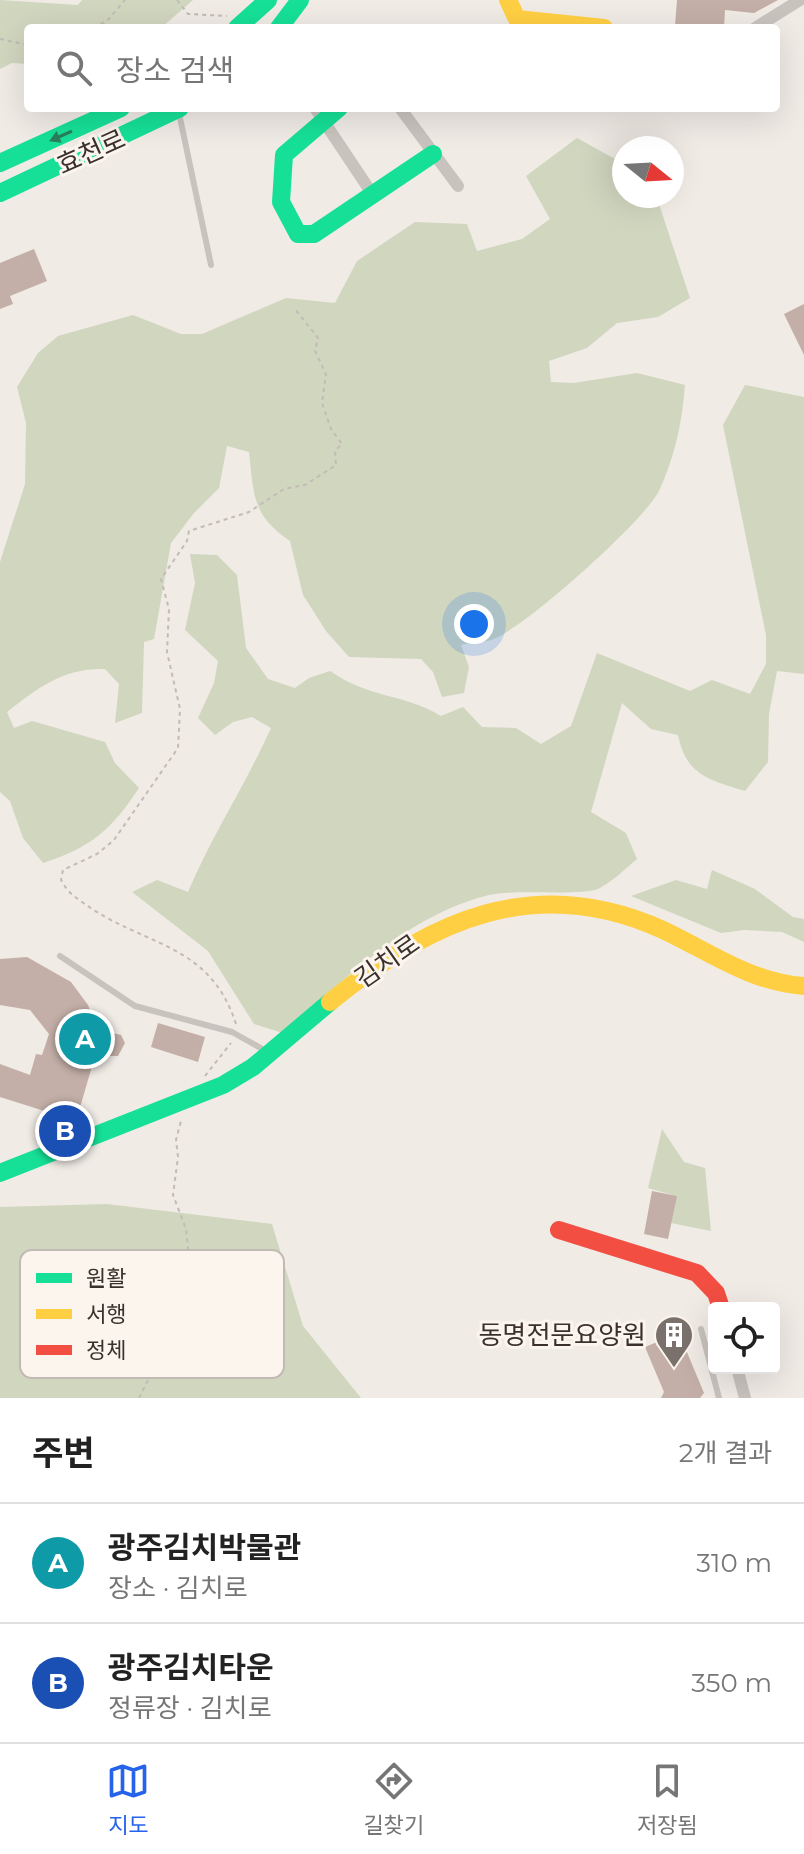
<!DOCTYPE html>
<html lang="ko">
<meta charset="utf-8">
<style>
body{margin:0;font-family:Montserrat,"Noto Sans KR",sans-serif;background:#f6f6f6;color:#222}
.controls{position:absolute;right:24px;bottom:24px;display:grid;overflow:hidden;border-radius:8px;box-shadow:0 8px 32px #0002}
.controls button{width:72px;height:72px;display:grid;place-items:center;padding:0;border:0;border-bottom:2px solid #e0e0e0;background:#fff;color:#222;font:40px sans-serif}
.compass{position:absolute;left:612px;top:136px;width:72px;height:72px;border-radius:50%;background:#fff;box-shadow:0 8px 32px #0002;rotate:108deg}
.you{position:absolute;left:474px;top:624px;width:28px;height:28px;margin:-20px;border:6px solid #fff;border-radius:50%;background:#1a73e8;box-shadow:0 0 0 12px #1a73e833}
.badge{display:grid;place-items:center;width:52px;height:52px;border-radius:50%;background:#2563eb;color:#fff;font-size:26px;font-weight:700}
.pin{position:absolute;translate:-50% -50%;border:4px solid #fff;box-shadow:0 2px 8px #0006}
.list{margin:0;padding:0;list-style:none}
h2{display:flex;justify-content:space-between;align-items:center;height:104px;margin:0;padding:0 32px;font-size:34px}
h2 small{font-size:26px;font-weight:400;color:#767676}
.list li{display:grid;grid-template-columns:52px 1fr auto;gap:24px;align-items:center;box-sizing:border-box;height:120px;padding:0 32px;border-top:2px solid #e0e0e0}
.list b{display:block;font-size:30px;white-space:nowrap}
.list p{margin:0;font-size:26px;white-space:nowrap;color:#767676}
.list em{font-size:26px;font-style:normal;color:#767676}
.icon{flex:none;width:44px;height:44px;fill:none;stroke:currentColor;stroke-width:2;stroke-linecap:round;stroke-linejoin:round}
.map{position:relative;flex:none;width:804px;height:1398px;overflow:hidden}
.search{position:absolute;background:#fff;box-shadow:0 8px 32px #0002;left:24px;right:24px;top:24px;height:88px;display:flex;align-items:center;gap:20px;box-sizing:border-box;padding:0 28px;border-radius:8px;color:#767676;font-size:30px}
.sheet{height:344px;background:#fff}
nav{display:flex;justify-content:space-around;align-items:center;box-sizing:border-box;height:112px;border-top:2px solid #e0e0e0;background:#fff;font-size:22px;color:#767676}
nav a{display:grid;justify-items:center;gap:4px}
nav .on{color:#2563eb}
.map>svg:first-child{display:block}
.green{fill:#d1d6bf}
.building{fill:#c3afa7}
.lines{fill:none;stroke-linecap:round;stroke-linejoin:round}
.path{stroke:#c2bbb6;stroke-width:2;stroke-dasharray:4 4;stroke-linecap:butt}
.lane{stroke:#c9c3be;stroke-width:6}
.street{stroke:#c9c3be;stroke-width:12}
.fast{stroke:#16e098;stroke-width:18}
.slow{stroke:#ffcf43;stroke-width:18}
.jam{stroke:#f24e42;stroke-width:18}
.oneway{fill:#2a7f5c}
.labels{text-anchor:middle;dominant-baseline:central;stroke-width:6;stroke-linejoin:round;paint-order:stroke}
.street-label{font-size:26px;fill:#3b302b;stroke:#fbf5ee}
.poi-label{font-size:26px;fill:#3b302b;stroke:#fbf5ee;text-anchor:end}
.key{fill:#fbf5ee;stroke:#c1bab4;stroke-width:2}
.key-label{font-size:22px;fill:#3b302b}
</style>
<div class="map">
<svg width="804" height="1398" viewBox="0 0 804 1398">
<rect width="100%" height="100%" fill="#f0ebe5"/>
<g class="green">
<path d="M0,0l78,5 4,-5h111l-32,28h-133v36l-16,-1 -12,6z"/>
<path d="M577,138l47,26v32l33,2 33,100 -32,19 -41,6 -30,25 -38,13 2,21 23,1 63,-10 48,12c-3,38 -10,71 -26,106 -15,30 -136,139 -168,149 -10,3 -21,3 -30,5l8,22 -5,26 -22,4 -9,-25 -12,-13 -72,-2 -23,-26 -23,-36 -13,-54c-38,-26 -36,-45 -41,-89l-22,-6 -8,42 -25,25 -23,30 -17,96 -10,3 -2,71 -27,10 4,-39 -14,-15c-42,-1 -66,18 -98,43l7,16 18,-7 73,21 10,21 24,25c-28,42 -47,59 -96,75l-20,-25 -13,-37 -10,-9v-230l25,-78 1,-61 -9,-36 21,-34 20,-17 75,-21 48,19h21l84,-36 49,5 22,-42 58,-39 52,2 10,27 45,-12 28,-20 -24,-43z"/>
<path d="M745,385l59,12v277l-27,-3 -8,43 -1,48 -23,29c-36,-11 -59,-16 -67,-56l-27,-6 -29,-26 -31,109 35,21 11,26c-12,10 -25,23 -39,30 -17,7 -82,0 -109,6 -82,20 -145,85 -206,138l-29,-9 -46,-73 -76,-59 25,-12 31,12c24,-57 58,-108 83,-164l-19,-11 -19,5 -18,13 -17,-17 16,-35 4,-22 -33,-31 10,-47 -5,-29 27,1 20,20 9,73 22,31 27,9 14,-10 21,-7c40,28 73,22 111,45l22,-9 19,20 34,1 25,16 30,-18 26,-73 93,38 22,-11 38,14 16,-30v-29l-43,-210z"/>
<path d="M712,870l43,19 38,28 11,2v23l-22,-10 -38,-2 -23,3 -90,-37 45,-16 31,9z"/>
<path d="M662,1129l22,33 21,6 6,63 -40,-8 5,-27 -28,-8z"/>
<path d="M107,1204l165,20 31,102 58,72h-361v-191z"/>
</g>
<g class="building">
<path d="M677,0h101l-24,13 -29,-3 -1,18 -49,-2z"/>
<path d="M34,249l13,32 -37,15 3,8 -13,5v-46z"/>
<path d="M804,304v51l-20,-41z"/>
<path d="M27,957l44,25 17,23 9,24 24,6 4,8 -7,13h-23l-19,65 -76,-24v-33l30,11 6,-21 6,1 7,-21 -19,-24 -30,-5v-46z"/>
<path d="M158,1023l47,14 -7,25 -47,-15z"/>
<path d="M652,1191l25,5 -9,43 -24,-5z"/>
<path d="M679,1333l25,60 -4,5h-39l3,-6 -19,-45z"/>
</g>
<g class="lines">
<g class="path">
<path d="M177,0l11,14 39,2"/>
<path d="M85,28l21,-6 19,-22"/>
<path d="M0,39l28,6"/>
<path d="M236,1024c-27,-83 -93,-77 -154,-122 -10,-7 -15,-11 -21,-22l2,-10 34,-16 17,-14 64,-92 2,-39 -13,-57 2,-43 -8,-30 26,-38 2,-10 60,-19 35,-23 21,-4 31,-20 -1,-14 7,-7 -11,-15 -9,-26 4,-29 -11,-23 3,-13 -23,-29"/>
<path d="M205,1076l26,-33"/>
<path d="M139,1398l48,-95 5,-19 -6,-55 -13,-34 5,-38 -2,-17 5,-19"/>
</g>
<g class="lane">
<path d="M179,113l32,152"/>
<path d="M60,956l75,50 97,26 34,19"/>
<path d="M701,1329l18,69"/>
</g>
<g class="street">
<path d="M755,28l45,-28"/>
<path d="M315,108l58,87"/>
<path d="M400,108l58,78"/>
<path d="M737,1368l8,30"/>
</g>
<g class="fast">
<path d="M237,28l31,-28"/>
<path d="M279,28l21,-28"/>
<path d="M339,108l-55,47 -3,47 17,32h16l119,-80"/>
<path d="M0,163l121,-55"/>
<path d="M0,193l180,-85"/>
<path d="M0,1173l223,-88 30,-18 77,-65"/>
</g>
<g class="slow">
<path d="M508,0l9,19 87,9"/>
<path d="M330,1002c100,-82 205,-130 333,-72 47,22 87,52 141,56"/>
</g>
<path class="jam" d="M559,1230l138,43 19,20 5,15"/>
</g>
<defs><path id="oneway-solid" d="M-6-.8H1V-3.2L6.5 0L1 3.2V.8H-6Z" transform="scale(2)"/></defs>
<use class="oneway" href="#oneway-solid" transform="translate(61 136) rotate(156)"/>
<defs>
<symbol id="building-pin" viewBox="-11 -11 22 30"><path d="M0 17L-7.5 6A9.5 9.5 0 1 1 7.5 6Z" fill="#7a716c" stroke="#fbf5ee"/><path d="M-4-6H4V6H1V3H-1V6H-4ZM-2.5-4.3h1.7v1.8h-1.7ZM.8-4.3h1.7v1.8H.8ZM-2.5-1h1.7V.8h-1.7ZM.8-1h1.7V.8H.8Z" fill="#fff"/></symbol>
</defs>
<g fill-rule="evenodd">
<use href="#building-pin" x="652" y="1313" width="44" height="60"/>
</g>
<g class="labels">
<g class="street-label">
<text transform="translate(91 152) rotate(-24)">효천로</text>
<text transform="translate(387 961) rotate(-35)">김치로</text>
</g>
<g class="poi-label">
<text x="646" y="1335">동명전문요양원</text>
</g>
</g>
<rect x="20" y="1250" width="264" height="128" rx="12" class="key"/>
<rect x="36" y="1273" width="36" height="10" fill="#16e098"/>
<rect x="36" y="1309" width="36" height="10" fill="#ffcf43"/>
<rect x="36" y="1345" width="36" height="10" fill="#f24e42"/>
<g class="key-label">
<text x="86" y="1286">원활</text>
<text x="86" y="1322">서행</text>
<text x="86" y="1358">정체</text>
</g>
</svg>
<div class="controls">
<button><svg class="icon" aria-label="locate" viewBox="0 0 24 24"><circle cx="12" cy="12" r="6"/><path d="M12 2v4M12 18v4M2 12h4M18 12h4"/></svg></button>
</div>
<svg class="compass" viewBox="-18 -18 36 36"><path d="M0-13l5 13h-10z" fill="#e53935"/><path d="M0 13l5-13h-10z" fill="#767676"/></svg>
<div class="you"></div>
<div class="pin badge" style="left:85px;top:1039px;background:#0f9aa8">A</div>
<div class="pin badge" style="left:65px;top:1131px;background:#1a4fb4">B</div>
<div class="search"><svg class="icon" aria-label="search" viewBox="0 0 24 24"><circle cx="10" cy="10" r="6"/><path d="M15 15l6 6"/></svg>장소 검색</div>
</div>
<section class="sheet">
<h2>주변<small>2개 결과</small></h2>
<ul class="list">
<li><span class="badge" style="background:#0f9aa8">A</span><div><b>광주김치박물관</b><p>장소 · 김치로</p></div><em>310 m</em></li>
<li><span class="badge" style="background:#1a4fb4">B</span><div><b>광주김치타운</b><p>정류장 · 김치로</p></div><em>350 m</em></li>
</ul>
</section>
<nav>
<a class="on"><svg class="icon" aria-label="map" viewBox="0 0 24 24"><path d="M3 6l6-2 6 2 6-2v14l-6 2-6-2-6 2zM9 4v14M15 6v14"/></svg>지도</a>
<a><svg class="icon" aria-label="directions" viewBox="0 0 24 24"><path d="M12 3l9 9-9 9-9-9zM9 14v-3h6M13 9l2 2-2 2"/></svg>길찾기</a>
<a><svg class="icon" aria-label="saved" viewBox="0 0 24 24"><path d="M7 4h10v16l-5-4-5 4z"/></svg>저장됨</a>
</nav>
